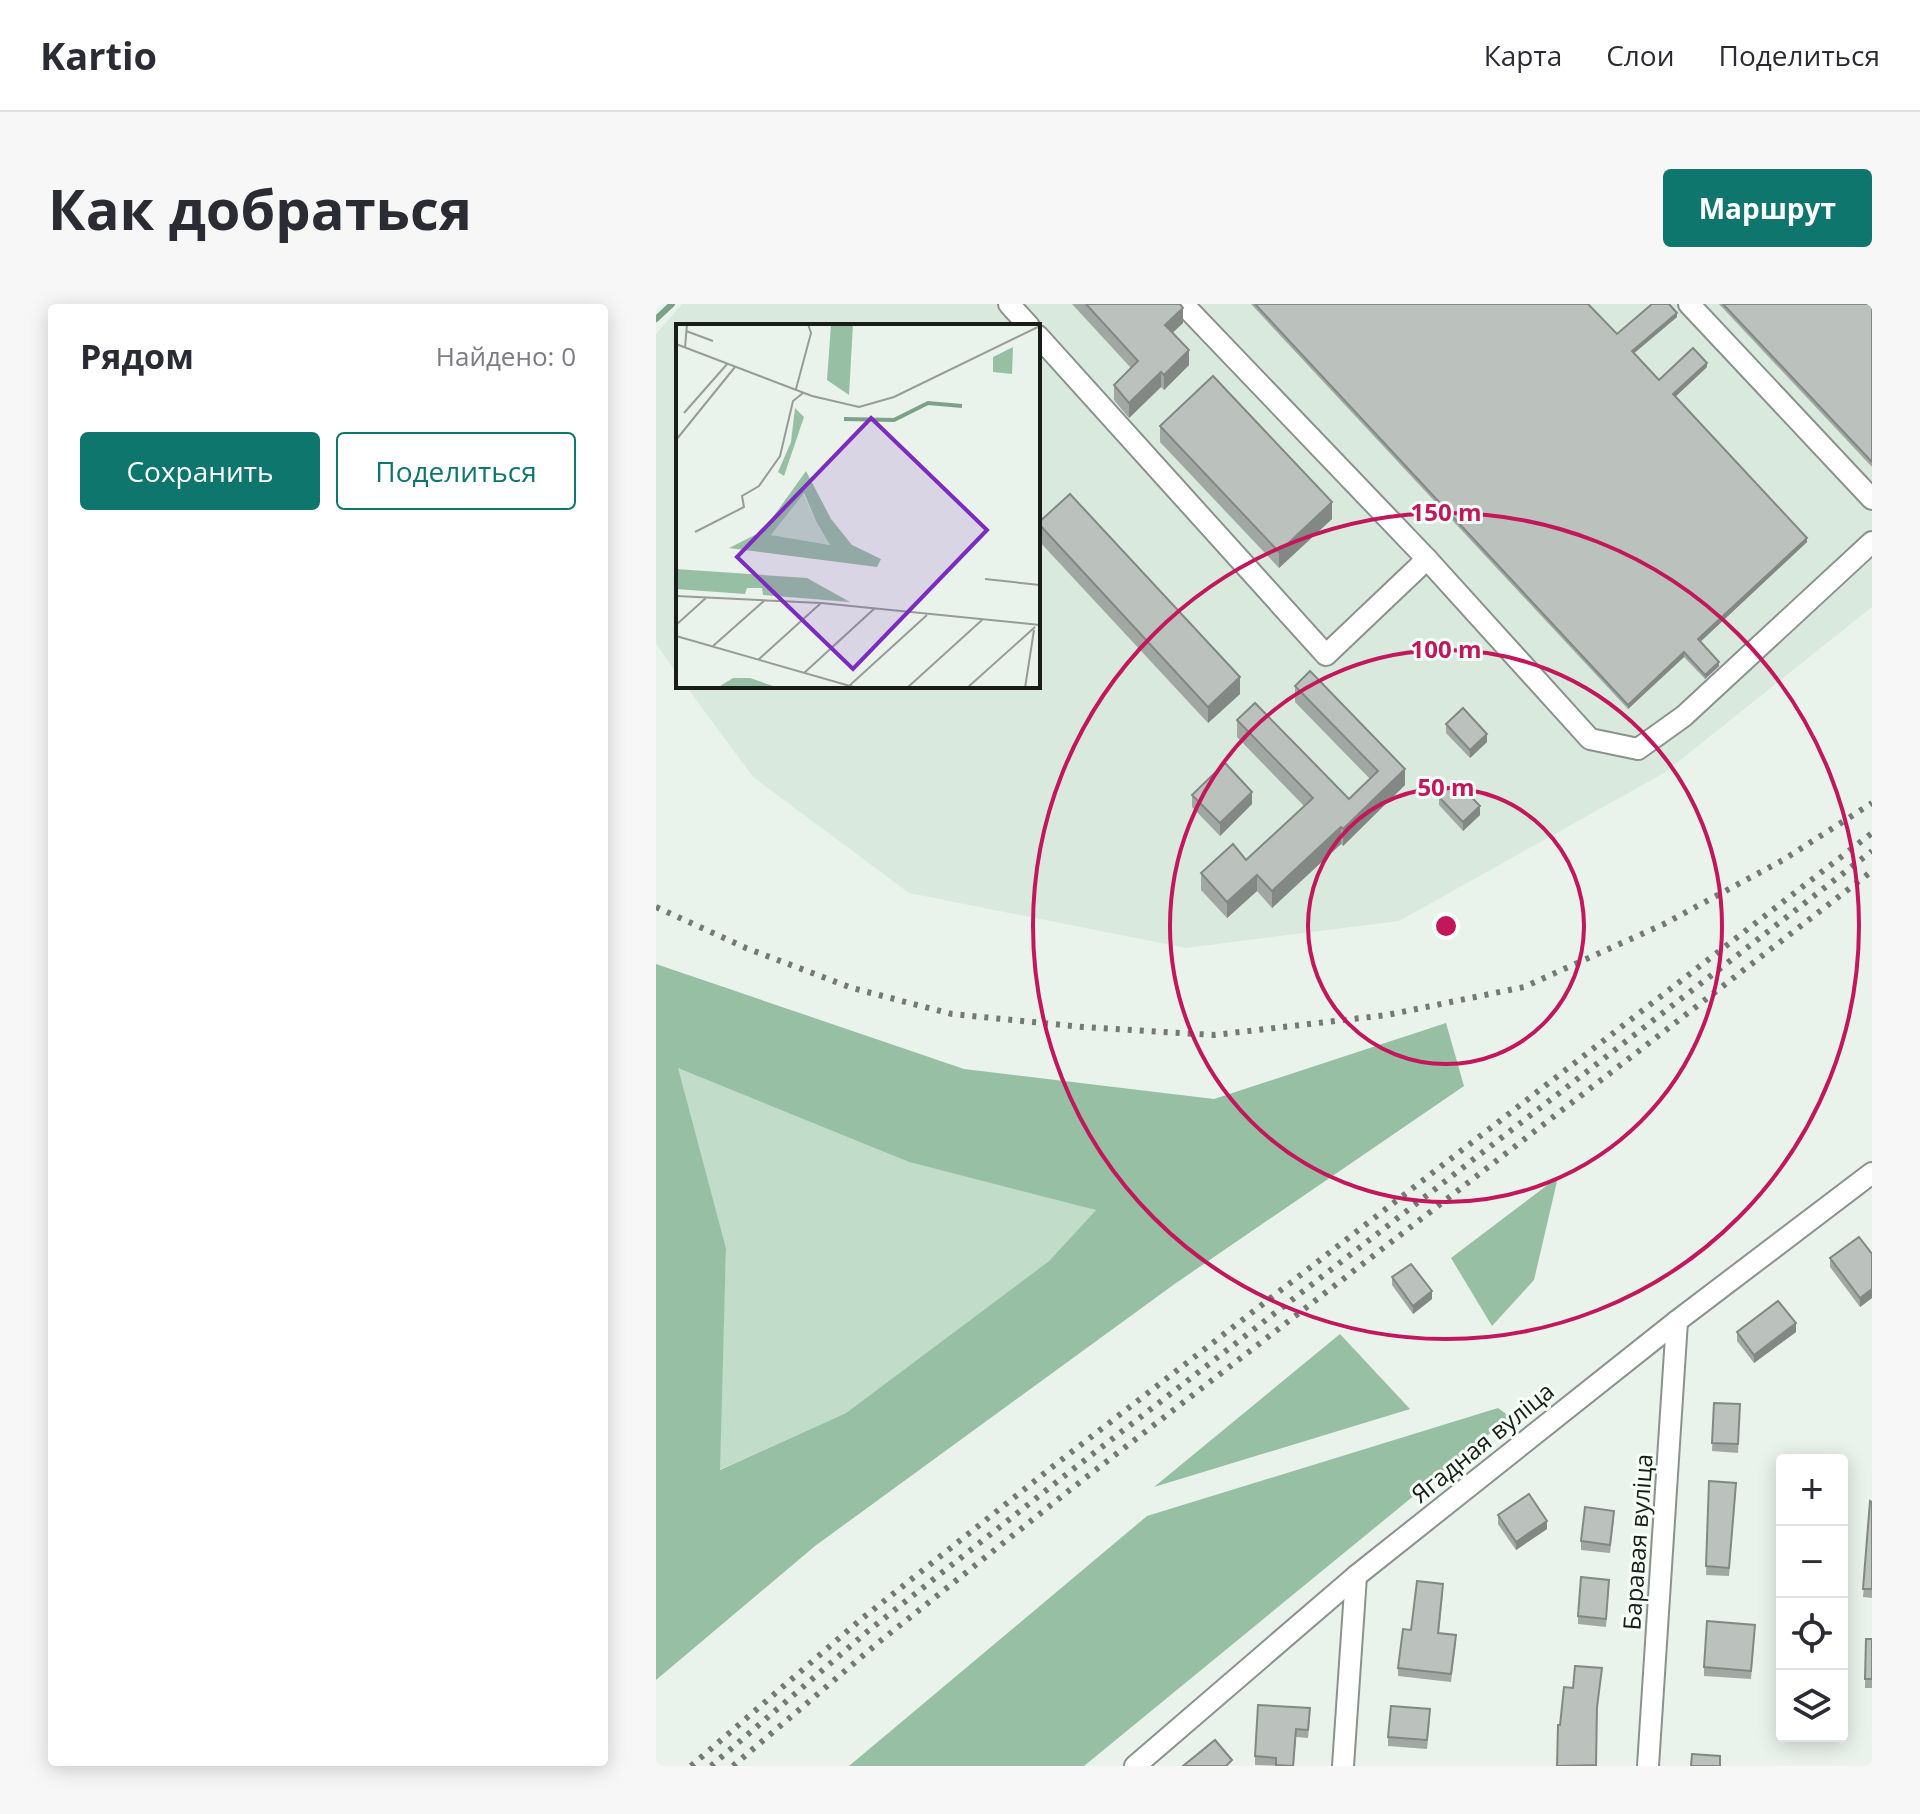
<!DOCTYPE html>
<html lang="ru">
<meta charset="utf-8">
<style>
body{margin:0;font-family:"Open Sans",sans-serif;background:#f7f7f7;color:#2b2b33}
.controls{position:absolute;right:24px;bottom:24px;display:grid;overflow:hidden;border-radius:8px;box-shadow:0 4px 20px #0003}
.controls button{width:72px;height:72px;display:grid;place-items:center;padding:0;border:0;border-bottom:2px solid #e1e1e2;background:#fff;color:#2b2b33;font:40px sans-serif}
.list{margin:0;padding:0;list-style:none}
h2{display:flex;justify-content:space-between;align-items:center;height:104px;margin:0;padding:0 32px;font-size:34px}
h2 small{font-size:26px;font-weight:400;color:#7c7c81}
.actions{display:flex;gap:16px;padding:24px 32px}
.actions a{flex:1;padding:18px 0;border:2px solid #0f766e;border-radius:8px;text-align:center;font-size:28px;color:#0f766e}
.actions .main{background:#0f766e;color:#fff}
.icon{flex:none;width:44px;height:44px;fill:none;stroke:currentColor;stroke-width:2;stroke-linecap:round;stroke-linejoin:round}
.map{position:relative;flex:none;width:1216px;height:1462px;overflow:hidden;border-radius:8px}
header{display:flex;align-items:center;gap:48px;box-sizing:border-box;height:112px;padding:0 40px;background:#fff;border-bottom:2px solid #e1e1e2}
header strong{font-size:38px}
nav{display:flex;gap:44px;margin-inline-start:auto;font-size:28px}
.intro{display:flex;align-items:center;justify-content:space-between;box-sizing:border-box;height:192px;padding:0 48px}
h1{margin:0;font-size:56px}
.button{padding:20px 36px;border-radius:8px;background:#0f766e;color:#fff;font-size:28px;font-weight:700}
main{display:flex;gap:48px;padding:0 48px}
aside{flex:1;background:#fff;border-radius:8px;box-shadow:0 4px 20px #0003}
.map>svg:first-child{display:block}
.built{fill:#dae9de}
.green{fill:#c1dcc8}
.forest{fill:#97bfa3;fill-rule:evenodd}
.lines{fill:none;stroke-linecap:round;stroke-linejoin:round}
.stream{stroke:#7ba286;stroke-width:6}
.minor-casing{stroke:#8b928d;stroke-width:24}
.minor{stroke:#fff;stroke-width:20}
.rail{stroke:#757976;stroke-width:6;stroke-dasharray:4 8;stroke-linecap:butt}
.wall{fill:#a1a7a3}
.shaded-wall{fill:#838884}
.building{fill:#bbc2bd;stroke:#838884;stroke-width:2}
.ring{fill:none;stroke:#c2185b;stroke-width:4}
.labels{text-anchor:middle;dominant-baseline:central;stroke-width:6;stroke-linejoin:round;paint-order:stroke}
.street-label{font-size:24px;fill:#1a1c1a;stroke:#f7fff9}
.inset-river{fill:none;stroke:#7ba286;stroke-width:4}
.inset-road{fill:none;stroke:#979c98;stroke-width:2}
.view{fill:#7b2cbf;fill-opacity:0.15;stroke:#7b2cbf;stroke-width:4}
.inset-edge{fill:none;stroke:#1a1c1a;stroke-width:4}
.centre{fill:#c2185b;stroke:#f7fff9;stroke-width:4}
.ring-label{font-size:24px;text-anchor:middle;font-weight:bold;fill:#c2185b;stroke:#f7fff9;stroke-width:6;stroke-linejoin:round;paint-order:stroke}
</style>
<header>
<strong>Kartio</strong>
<nav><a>Карта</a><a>Слои</a><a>Поделиться</a></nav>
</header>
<div class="intro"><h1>Как добраться</h1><a class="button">Маршрут</a></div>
<main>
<aside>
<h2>Рядом<small>Найдено: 0</small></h2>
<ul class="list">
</ul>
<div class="actions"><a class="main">Сохранить</a><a>Поделиться</a></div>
</aside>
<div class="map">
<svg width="1216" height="1462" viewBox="0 0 1216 1462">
<rect width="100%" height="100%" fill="#eaf2ec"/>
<path class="built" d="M26,0h1190v303l-208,166 -265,148 -213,27 -277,-55 -156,-116 -67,-91h352v-360h-360v349l-22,-31v-310z"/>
<path class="green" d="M21,763l232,95 188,47 -48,52 -203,152 -127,57 7,-222z"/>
<g class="forest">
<path d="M0,660l308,105 250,30 232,-76 18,63 -288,197 -361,263 -159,134zM22,764l231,94 187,48 -47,51 -203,152 -126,57 6,-222z"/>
<path d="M902,873l-24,103 -42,46 -41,-68z"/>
<path d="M684,1030l70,75 -256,78z"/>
<path d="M842,1104l12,9 -426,349h-235l298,-250z"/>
</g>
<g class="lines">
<path class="stream" d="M0,15l16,-15"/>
<defs>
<g id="minor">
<path d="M353,0l20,22"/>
<path d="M527,0l244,255 163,180 48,10 46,-33 188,-174"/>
<path d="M1033,0l183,195"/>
<path d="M382,32l288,319 101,-96"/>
<path d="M479,1462l221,-190 321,-255 195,-148"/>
<path d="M687,1462l13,-190"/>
<path d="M992,1462l29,-445"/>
</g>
</defs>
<use href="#minor" class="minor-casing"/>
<use href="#minor" class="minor"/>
<g class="rail">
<path d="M0,603l90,41 106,40 100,26 131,13 131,8 173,-20 137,-28 140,-63 119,-64 89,-57"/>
<path d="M35,1462l168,-145 197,-157 816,-631"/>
<path d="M55,1462l157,-135 195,-154 809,-626"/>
<path d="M77,1462l146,-124 192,-153 801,-618"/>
</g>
</g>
<g class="wall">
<path d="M416,0h108l3,19 -11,10 17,32 -25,25 -3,-3 -32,31 -15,-18v-15l17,-17z"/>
<path d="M595,0h337l29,30 60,-17 -43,36 25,27 48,-13 -32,30 132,145 -107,100 19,24 -14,13 -21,-22 -56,52z"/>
<path d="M1063,0h153v163z"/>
<path d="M504,122l172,93 -53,49 -119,-126z"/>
<path d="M382,219l202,171 -32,29 -170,-183z"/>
<path d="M639,382l110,99 -62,61 -2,-2 -69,64 -15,-17 -30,27 -26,-28v-17l45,-13 58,-54 -67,-69v-17l112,79 21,-20 -75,-77z"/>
<path d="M790,420l41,18 -17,16 -24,-25z"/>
<path d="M536,491l60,9 -32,32 -28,-29z"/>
<path d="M783,493l41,18 -17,16 -24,-26z"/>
<path d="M1216,950v44l-12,9 -30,-40v-9z"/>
<path d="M736,973l40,22 -19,15 -21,-29z"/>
<path d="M1081,1028h59l-42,31 -17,-22z"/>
<path d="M1058,1099l26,1 -2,49 -26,-2z"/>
<path d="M1053,1177l27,10 -7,85 -23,-1z"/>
<path d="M1216,1198v96l-9,-1z"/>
<path d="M842,1211l49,14 -31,21 -18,-26z"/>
<path d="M958,1215l-4,34 -29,-3v-9z"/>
<path d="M953,1284l-3,39 -28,-3v-8z"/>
<path d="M787,1289l-4,40 17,10 -5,39 -53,-6v-8l13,-38z"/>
<path d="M1099,1329l-4,46 -47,-3v-9z"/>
<path d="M1210,1335h6v49h-7z"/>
<path d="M654,1413l-2,21 -12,-1 -2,29 -39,-1v-9z"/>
<path d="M774,1414l-3,31 -39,-3v-9z"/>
</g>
<g class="shaded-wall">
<path d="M527,4v15l-18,17v-15z"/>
<path d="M1021,9v4l-45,38v-4z"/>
<path d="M533,46v15l-25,25v-15z"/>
<path d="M1051,59v4l-34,32v-5z"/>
<path d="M505,68v15l-32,31v-15z"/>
<path d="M676,198v17l-53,49v-16z"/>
<path d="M1151,234v4l-109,102v-5z"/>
<path d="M1028,348v5l-56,52v-4z"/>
<path d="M1063,358v4l-14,13v-4z"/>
<path d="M584,373v17l-32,29v-16z"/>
<path d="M831,430v8l-17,16v-8z"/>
<path d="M749,465v16l-62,61v-17z"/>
<path d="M596,488v12l-32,32v-13z"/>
<path d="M824,502v9l-17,16v-9z"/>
<path d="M685,523v17l-69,64v-17z"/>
<path d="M601,571v16l-30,27v-16z"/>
<path d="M1216,985v9l-12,9v-9z"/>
<path d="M776,987v8l-19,15v-8z"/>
<path d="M1140,1019v9l-42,31v-8z"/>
<path d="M891,1217v8l-31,21v-8z"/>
</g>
<g class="building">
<path d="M430,0h94l3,4 -18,17 24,25 -25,25 -3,-3 -32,31 -15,-18 24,-24z"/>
<path d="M599,0h333l29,30 35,-30h17l8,9 -45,38 27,29 34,-32 14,15 -34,31 134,144 -109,101 21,23 -14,13 -21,-23 -56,53z"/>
<path d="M1067,0h149v158z"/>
<path d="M557,72l119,126 -53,50 -119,-126z"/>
<path d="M414,190l170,183 -32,30 -170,-184z"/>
<path d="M654,367l95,98 -62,60 -2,-2 -69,64 -15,-16 -30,27 -26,-29 32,-29 13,16 67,-62 -76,-78 18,-17 94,96 29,-28 -83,-85z"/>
<path d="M807,404l24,26 -17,16 -24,-26z"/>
<path d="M569,459l27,29 -32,31 -28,-28z"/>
<path d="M800,477l24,25 -17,16 -24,-25z"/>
<path d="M1203,933l13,17v35l-12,9 -30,-40z"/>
<path d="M755,960l21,27 -19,15 -21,-29z"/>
<path d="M1122,997l18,22 -42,32 -17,-23z"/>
<path d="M1058,1099l26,1 -2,40 -26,-1z"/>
<path d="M1053,1177l27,2 -7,85 -23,-2z"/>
<path d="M873,1190l18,27 -31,21 -18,-27z"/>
<path d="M1214,1197l2,1v87h-9z"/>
<path d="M929,1203l29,4 -4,34 -29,-4z"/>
<path d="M925,1273l28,3 -3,39 -28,-3z"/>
<path d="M761,1277l26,3 -5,49 18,2 -5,39 -53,-6 5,-39 8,1z"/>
<path d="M1051,1317l48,4 -4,46 -47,-4z"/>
<path d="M1210,1335h6v40h-7z"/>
<path d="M919,1362l27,2 -5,39 -1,58 -39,1 1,-41h2l4,-38 9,1z"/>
<path d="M602,1401l52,3 -2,22 -12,-1 -3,37 -17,-1v-7l-21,-2z"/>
<path d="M735,1402l39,3 -3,31 -39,-3z"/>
<path d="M559,1436l17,20 -6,6h-43z"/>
<path d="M1036,1450l28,2v10h-29z"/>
</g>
<g class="ring">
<circle cx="790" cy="622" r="138"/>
<circle cx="790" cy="622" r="276"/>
<circle cx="790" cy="622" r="413"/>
</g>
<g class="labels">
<g class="street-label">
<text transform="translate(826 1138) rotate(-39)">Ягадная вуліца</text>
<text transform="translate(981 1238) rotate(-86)">Баравая вуліца</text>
</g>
</g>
<g transform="translate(20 20)">
<rect width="364" height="364" fill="#eaf2ec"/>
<path d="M127,169l14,30 13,22 -59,-10z" fill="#c1dcc8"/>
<path d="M155,0h22l-4,71 -22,-15zM337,23l-1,27 -19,-2v-15zM119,84l9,9 -20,59 -6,-4 13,-30zM130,147l25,48 21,26 29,14 -4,8 -148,-19 34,-17zM128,169l13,30 13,22 -59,-10zM0,245l131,9 43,24 -87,-7 -1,-7h-15l-2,6 -69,-5zM57,354h17l29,10h-62z" fill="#97bfa3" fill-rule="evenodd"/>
<path class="inset-river" d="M168,95l50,1 34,-17 34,3"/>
<path class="inset-road" d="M10,7l27,10M0,20l136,52 47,11 35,-10 146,-71M9,24l2,-24M120,65l15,-56 -3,-9M8,89l44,-50M0,116l59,-73M19,208l49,-25 -2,-11 17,-10 21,-30 13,-55 10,-8M309,255l55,6M0,272l145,7 219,22M0,301l31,-28M0,312l181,52M37,322l52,-46M82,336l63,-57M128,349l71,-65M173,362l78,-71M231,364l75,-68M291,364l68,-61M349,364l9,-58"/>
<path class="view" d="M195,94l116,112 -134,139 -116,-112z"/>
<rect width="364" height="364" class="inset-edge"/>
</g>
<circle cx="790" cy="622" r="12" class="centre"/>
<g class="ring-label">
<text x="790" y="217">150 m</text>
<text x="790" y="354">100 m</text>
<text x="790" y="492">50 m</text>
</g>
</svg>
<div class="controls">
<button>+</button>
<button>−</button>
<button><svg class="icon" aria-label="locate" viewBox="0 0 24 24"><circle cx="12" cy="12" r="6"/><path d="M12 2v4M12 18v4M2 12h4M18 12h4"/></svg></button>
<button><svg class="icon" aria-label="layers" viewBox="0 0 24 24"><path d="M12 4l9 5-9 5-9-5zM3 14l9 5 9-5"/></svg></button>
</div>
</div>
</main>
